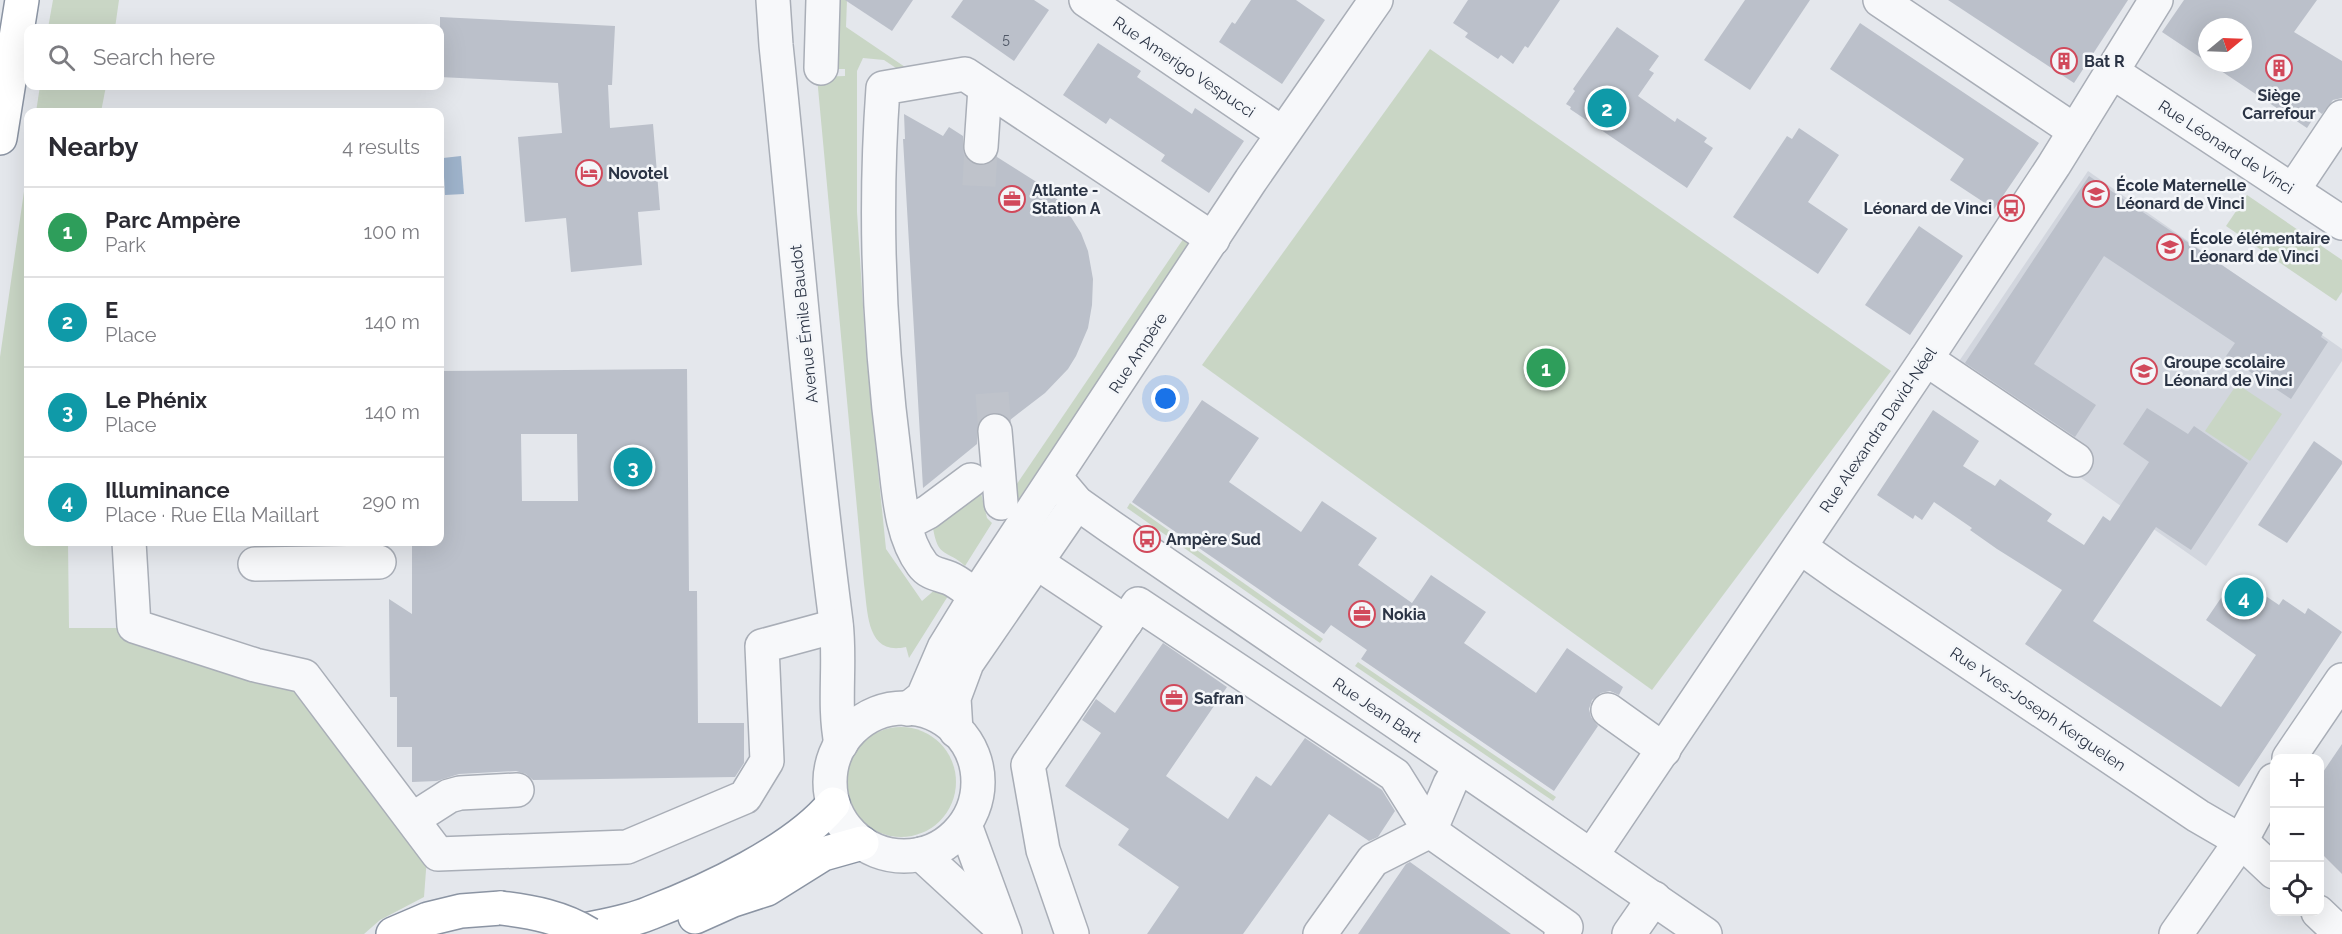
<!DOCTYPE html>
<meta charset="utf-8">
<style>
body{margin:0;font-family:Raleway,sans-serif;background:#f2f2f3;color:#2b2b33}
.controls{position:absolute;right:18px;bottom:18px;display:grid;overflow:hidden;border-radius:12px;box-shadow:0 6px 24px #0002}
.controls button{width:54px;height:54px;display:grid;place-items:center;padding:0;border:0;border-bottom:2px solid #e1e1e2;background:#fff;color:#2b2b33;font:30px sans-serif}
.compass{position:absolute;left:2198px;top:18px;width:54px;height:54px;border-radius:50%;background:#fff;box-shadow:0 6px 24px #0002;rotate:71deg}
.you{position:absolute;left:1166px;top:399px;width:21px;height:21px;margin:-15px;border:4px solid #fff;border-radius:50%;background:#1a73e8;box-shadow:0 0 0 9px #1a73e833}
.badge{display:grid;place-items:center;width:39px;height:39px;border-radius:50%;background:#0b8043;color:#fff;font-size:20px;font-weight:700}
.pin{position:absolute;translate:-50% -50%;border:3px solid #fff;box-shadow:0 2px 6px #0006}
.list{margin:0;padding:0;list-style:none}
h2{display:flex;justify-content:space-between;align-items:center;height:78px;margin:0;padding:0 24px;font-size:26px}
h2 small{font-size:20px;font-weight:400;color:#7c7c81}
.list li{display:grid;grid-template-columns:39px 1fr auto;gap:18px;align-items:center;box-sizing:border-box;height:90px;padding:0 24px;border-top:2px solid #e1e1e2}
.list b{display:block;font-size:22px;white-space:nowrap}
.list p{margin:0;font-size:20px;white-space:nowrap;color:#7c7c81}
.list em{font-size:20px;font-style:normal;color:#7c7c81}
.icon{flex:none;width:33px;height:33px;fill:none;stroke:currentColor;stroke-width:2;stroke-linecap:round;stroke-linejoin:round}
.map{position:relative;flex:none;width:2342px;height:934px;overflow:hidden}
.search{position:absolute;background:#fff;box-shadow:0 6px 24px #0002;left:24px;top:24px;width:420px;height:66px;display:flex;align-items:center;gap:15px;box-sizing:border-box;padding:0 21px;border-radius:12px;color:#7c7c81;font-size:22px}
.panel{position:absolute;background:#fff;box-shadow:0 6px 24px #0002;left:24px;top:108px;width:420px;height:438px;border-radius:12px}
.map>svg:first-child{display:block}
.built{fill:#d2d6de}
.green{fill:#c9d6c5}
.water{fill:#9fb4cc}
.building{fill:#bbc0ca;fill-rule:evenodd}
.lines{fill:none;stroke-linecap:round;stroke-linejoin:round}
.minor-tunnel{stroke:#bfc3cb;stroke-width:33;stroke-dasharray:33 16;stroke-linecap:butt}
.minor-casing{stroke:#a9aeb7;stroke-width:36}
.highway-casing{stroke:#8b94a3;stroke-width:36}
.minor{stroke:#f7f8fa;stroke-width:33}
.highway{stroke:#fff;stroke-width:33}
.highway-bridge-casing{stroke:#8b94a3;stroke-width:36;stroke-linecap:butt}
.highway-bridge{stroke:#fff;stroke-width:33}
.labels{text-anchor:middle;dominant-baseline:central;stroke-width:5;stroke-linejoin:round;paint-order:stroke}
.number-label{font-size:14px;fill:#4f5766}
.poi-label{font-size:16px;font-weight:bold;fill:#2b3445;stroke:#f4f6f9;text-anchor:start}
.street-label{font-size:16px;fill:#2b3445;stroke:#f4f6f9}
</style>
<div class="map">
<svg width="2342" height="934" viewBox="0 0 2342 934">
<rect width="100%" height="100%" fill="#e4e7ec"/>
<path class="built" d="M2088,171l254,178v12l-136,205 -261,-184z"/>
<g class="green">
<path d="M53,0h66l-4,28h-67z"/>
<path d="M832,0h15l-1,27 59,40 -3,5 -18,-12 -21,-2 -6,13v141l9,140 20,197 36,52 16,-14 10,9 -39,62 -3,-11c-40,9 -38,-35 -42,-63l-47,-507 28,-1v-7h-15z"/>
<path d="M1430,49l461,322 -239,319 -450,-325z"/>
<path d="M40,86h66l-5,26h-65z"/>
<path d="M28,164v378h40l1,86h94l132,58 132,171 -3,40 -44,23 -16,14h-364v-577z"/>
<path d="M2247,195l95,65v32l-6,9 -110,-75z"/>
<path d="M1190,229l7,5 -181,269 -8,-6z"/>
<path d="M2237,384l45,30 -32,47 -45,-30z"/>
<path d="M981,493l6,25 5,5 -27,43c-18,-17 -27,-7 -32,-38z"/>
<path d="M1130,503l193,136 -3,4 -193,-135z"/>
<path d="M1358,662l198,135 -3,4 -198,-135z"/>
<circle cx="901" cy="782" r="55"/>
</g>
<path class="water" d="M461,156l3,38 -19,1 -2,-37z"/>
<g class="building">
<path d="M845,0h68l-21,31z"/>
<path d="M963,0h71l15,10 -35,51 -63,-44z"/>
<path d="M1251,0h45l29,20 -43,64 -63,-42 13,-20 3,2z"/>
<path d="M1468,0h92l-32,48 -3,-2 -12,18 -12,-9 -3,4 -33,-22 3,-4 -15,-10z"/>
<path d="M1745,0h65l-60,90 -46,-30z"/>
<path d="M1948,0h180l-54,83z"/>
<path d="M2184,0h133l-23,32 48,29v37l-9,2 -11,14 -4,-3 -11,17 -98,-65h34v-36h-36v35l-45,-30z"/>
<path d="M440,17l175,9 -3,59h-4l2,43 43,-4 7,86 -22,2 4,53 -71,7 -5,-54 -41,4 -7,-85 44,-4 -4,-50 -118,-6z"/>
<path d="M1860,23l179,120 -45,66 -44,-29 14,-21 -134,-90z"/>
<path d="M1617,27l42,29 -10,14 5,3 -16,23 37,26 2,-4 30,20 -3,4 9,6 -26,40 -117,-79 1,-2 -5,-3 9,-13 -2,-2z"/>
<path d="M1098,43l43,28 -4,6 55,37 3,-6 49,33 -35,52 -48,-32 4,-6 -55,-37 -4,6 -43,-29z"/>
<path d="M904,114l39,22 6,-9 14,9 1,19 7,8 9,3 9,-2 8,-7 49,31 18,18 17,27 7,18 5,28 -1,26 -4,23 -12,28 -8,13 -23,24 -35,27 -8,-6 -8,-2 -10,4 -6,8 -1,20 -54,44 -20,-349h2z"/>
<path d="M1799,128l40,27 -31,47 40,27 -30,45 -85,-57 54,-81 5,3z"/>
<path d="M2089,176l234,157 -2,4 7,5 -37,57 -65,-43 9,-13 -131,-87 -70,108 62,41 -21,32 -110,-74z"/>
<path d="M1919,226l44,30 -53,79 -45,-30z"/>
<path d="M687,369l2,222h8l1,132h46v40l-9,14 -202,3 -7,-6 -10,-3 -57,3 -22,7 -25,1v-35h-15v-50h-7l-1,-98 23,15v-72h28v-171zM521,434h56l1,67h-56z"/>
<path d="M1202,400l57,38 -30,44 72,50 21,-31 55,37 -19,27 54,38 19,-28 55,37 -22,31 72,50 31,-45 56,39 -4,8 -9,-4 -9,2 -9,7 -3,9 2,8 7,9 -44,65 -193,-132 6,-9 -36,-25 -7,9 -192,-132z"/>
<path d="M2147,408l41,26 6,-8 54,37 -57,87 -35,-23 -63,94 128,86 35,-52 -50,-35 30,-44 43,29 4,-6 22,15 3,-6 34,24 -103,155 -214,-143 37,-54 -65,-41 -27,-19 2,-2 -38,-26 -12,18 -7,-5 -2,4 -36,-24 56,-85 46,31 -16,25 32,20 5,-7 52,35 -5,7 37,24 19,-29 7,5 39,-59 -26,-18z"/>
<path d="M2314,441l28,20v3l-55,79 -29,-18z"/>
<path d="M1163,643l64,44 -61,89 62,43 28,-43 15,10 34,-48 77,52 13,21 -17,26 -9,4 -40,-27 -86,120h-96l32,-47 -61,-42 11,-16 -64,-43 36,-53 -19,-13 14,-21 19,14z"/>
<path d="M2342,744v130l-23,-23v-73z"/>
<path d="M1410,862l42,30 59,42h-153l48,-70z"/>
</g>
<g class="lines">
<g class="minor-tunnel">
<path d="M979,186l2,-39"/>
<path d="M992,393l3,38"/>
</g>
<defs>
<g id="minor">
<path d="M773,0l3,45c20,192 35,385 60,577 5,41 -3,81 5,122"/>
<path d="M1086,0l196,133"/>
<path d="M1880,0l195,131"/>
<path d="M821,68l2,-68"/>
<path d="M2111,71l231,152"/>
<path d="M981,147l4,-59"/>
<path d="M2293,190l49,-73"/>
<path d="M1926,359l150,101"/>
<path d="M995,431l6,72"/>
<path d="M1056,478l21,25 34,24 594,407"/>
<path d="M905,524l23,-12 43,-32"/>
<path d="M129,542l5,84 121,39 49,11 134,178 189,-7 118,-50 22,-36 -5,-115 74,-20"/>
<path d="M1800,547l41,29 357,240 43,25 33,31"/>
<path d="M1036,562l90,60"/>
<path d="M255,564l124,-2"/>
<path d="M1012,595l-17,-8 -19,9c-9,-6 -17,-14 -27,-18 -10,-4 -20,-4 -27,-14 -21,-28 -23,-71 -27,-104 -16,-123 -21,-248 -12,-372l82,-14 248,165"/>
<circle cx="904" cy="782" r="74"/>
<path d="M908,709l15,-12 21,-49 32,-52 275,-416 125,-180"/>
<path d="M1608,710l56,40"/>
<path d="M956,731l-2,-33 13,-35 110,-160"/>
<path d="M2289,758l53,-78"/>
<path d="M413,819l36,-23 11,-3 57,-3"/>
<path d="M965,825l40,109"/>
<path d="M921,854l76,70"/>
<path d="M1592,855l334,-496 128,-194 102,-165"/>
<path d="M2318,912l23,22"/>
<path d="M1072,934l-29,-84 -15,-85 110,-161 257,171 35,56 136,96 -5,7"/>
<path d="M1320,934l53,-74 57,-29 20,-47 10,-17"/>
<path d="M1629,934l25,-36"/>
<path d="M2176,934l65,-93 33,-61"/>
</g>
<g id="highway">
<path d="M0,138l22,-138"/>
<path d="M695,917l38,-17 34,-11 56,-35 39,-11"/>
<path d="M393,934l35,-15 33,-8 40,-3"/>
<path d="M566,934c27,-7 58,-10 84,-21 57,-22 144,-62 183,-109"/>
</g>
</defs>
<use href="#minor" class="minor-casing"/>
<use href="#highway" class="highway-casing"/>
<use href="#minor" class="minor"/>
<use href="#highway" class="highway"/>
<defs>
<path id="highway-bridge" d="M501,908c32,4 60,9 88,26"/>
</defs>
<use href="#highway-bridge" class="highway-bridge-casing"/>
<use href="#highway-bridge" class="highway-bridge"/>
</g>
<defs>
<symbol id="building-ring" viewBox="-11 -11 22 22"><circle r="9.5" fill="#f4f6f9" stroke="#d1495b" stroke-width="1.5"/><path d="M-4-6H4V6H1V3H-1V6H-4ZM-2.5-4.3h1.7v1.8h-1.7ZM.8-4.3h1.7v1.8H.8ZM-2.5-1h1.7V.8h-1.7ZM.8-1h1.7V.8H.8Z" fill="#d1495b"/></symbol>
<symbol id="hotel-ring" viewBox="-11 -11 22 22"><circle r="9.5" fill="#f4f6f9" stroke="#d1495b" stroke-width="1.5"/><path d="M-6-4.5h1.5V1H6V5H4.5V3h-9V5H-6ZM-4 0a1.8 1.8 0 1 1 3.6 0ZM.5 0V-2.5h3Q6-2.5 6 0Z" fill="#d1495b"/></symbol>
<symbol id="school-ring" viewBox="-11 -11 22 22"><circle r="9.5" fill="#f4f6f9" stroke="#d1495b" stroke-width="1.5"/><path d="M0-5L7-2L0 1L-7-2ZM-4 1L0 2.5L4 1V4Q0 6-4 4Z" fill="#d1495b"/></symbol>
<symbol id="office-ring" viewBox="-11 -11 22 22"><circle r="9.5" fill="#f4f6f9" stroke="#d1495b" stroke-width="1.5"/><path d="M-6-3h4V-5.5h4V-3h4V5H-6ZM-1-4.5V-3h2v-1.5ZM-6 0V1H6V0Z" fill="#d1495b"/></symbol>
<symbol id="bus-ring" viewBox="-11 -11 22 22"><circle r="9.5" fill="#f4f6f9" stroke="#d1495b" stroke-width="1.5"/><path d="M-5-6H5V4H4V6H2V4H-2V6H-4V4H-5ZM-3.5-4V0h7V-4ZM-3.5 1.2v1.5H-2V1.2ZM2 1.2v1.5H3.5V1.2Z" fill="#d1495b"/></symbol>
</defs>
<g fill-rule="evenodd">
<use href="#building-ring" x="2049" y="46" width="30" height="30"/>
<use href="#building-ring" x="2264" y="53" width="30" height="30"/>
<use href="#hotel-ring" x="574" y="158" width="30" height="30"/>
<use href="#school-ring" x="2081" y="179" width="30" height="30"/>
<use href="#office-ring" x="997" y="184" width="30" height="30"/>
<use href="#bus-ring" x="1996" y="193" width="30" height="30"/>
<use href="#school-ring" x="2155" y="232" width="30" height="30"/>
<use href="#school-ring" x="2129" y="356" width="30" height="30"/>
<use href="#bus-ring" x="1132" y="524" width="30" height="30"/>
<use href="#office-ring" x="1347" y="599" width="30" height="30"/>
<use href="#office-ring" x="1159" y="683" width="30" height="30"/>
</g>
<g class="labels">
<g class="number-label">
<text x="1006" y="39">5</text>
</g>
<g class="poi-label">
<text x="2084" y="61">Bat R</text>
<text x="2279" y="95" text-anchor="middle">Siège<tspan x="2279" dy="18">Carrefour</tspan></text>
<text x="608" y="173">Novotel</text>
<text x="2116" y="185">École Maternelle<tspan x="2116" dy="18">Léonard de Vinci</tspan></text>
<text x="1032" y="190">Atlante -<tspan x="1032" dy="18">Station A</tspan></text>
<text x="1992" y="208" text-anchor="end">Léonard de Vinci</text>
<text x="2190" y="238">École élémentaire<tspan x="2190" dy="18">Léonard de Vinci</tspan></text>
<text x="2164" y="362">Groupe scolaire<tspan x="2164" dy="18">Léonard de Vinci</tspan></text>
<text x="1166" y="539">Ampère Sud</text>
<text x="1382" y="614">Nokia</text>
<text x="1194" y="698">Safran</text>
</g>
<g class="street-label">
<text transform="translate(1184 67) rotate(34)">Rue Amerigo Vespucci</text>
<text transform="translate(2226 147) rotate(33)">Rue Léonard de Vinci</text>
<text transform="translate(804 324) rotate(-96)">Avenue Émile Baudot</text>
<text transform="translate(1138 353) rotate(-57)">Rue Ampère</text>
<text transform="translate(1878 430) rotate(-56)">Rue Alexandra David-Néel</text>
<text transform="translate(2038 709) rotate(34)">Rue Yves-Joseph Kerguelen</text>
<text transform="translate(1377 710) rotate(34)">Rue Jean Bart</text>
</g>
</g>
</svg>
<div class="controls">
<button>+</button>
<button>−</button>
<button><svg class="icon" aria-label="locate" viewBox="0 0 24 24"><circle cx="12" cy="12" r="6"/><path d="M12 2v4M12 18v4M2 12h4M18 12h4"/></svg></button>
</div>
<svg class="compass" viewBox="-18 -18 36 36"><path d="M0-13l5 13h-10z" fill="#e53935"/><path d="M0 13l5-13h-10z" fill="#7c7c81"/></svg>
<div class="you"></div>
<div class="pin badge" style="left:1546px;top:368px;background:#2e9e5b">1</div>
<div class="pin badge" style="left:1607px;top:108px;background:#0f9aa8">2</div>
<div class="pin badge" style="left:633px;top:467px;background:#0f9aa8">3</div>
<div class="pin badge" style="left:2244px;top:597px;background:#0f9aa8">4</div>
<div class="search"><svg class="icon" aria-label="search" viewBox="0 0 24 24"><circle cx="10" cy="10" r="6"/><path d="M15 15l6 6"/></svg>Search here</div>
<section class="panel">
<h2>Nearby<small>4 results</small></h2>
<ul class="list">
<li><span class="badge" style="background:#2e9e5b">1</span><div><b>Parc Ampère</b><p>Park</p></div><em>100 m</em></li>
<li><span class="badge" style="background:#0f9aa8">2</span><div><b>E</b><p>Place</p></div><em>140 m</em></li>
<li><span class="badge" style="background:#0f9aa8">3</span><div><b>Le Phénix</b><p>Place</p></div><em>140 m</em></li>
<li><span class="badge" style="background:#0f9aa8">4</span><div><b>Illuminance</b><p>Place · Rue Ella Maillart</p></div><em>290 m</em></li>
</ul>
</section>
</div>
